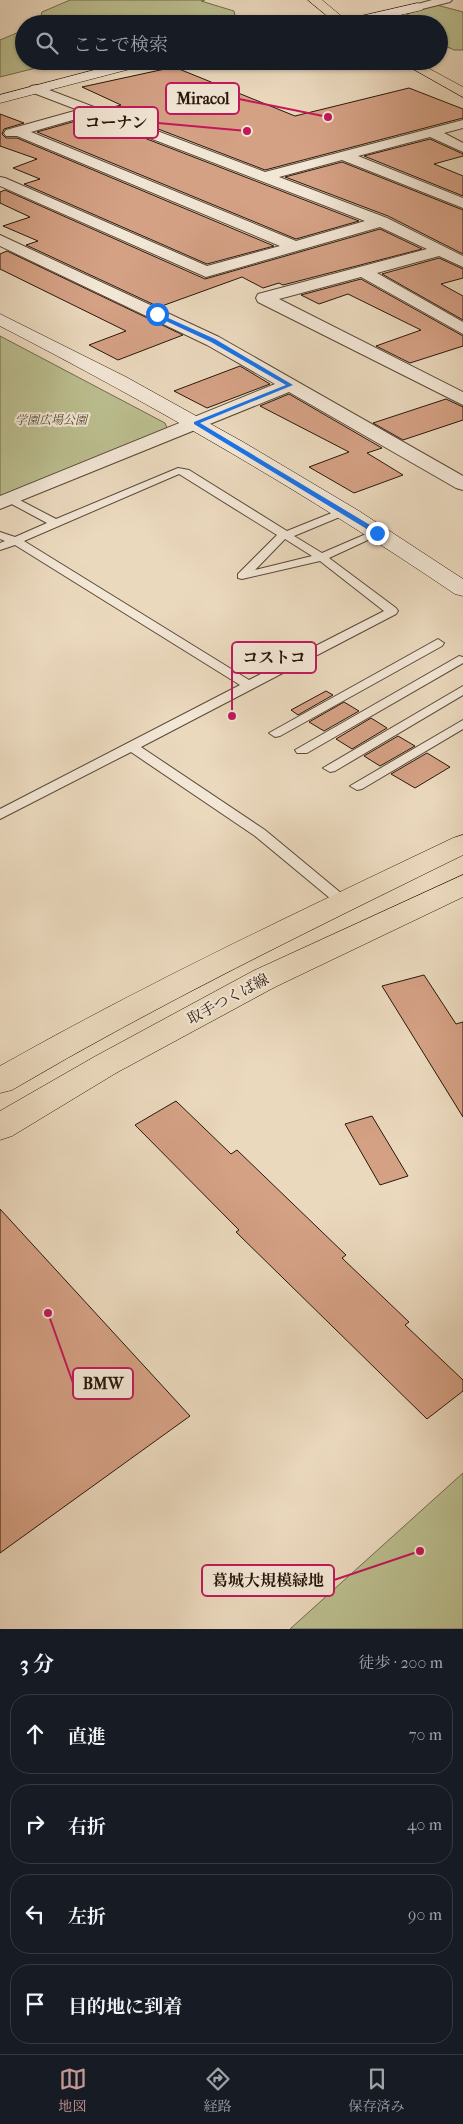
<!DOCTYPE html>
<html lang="ja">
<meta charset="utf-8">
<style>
body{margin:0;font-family:"IM FELL French Canon","Noto Serif JP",serif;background:#242831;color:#f1f3f6}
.stop{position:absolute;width:15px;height:15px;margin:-11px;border:4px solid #1a73e8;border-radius:50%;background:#fff}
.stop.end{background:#1a73e8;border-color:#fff;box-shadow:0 1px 5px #0008}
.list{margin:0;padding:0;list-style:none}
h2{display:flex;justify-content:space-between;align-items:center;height:65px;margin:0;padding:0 20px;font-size:21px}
h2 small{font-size:16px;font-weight:400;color:#9ea1a6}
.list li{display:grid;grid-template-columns:32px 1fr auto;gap:15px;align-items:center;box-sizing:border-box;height:80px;margin:0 10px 10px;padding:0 10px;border:1px solid #363941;border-radius:20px}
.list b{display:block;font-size:19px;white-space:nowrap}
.list em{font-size:16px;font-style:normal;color:#9ea1a6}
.icon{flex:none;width:28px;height:28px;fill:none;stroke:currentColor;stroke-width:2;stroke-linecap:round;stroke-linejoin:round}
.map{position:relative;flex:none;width:463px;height:1629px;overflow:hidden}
.search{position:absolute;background:#171b24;box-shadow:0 1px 4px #0004;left:15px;right:15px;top:15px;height:55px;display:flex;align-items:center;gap:12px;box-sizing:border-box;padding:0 18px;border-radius:28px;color:#9ea1a6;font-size:19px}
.sheet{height:425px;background:#171b24}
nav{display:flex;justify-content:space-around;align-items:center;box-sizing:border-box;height:70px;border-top:1px solid #363941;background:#171b24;font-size:14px;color:#9ea1a6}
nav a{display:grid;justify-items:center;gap:2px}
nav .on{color:#c59692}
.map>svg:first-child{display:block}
.green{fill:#bbbe8f;stroke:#726a4c}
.building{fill:#d5a185;stroke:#28170a}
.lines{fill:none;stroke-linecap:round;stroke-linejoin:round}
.lane-casing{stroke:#594837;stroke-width:2}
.street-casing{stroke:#594837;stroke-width:2}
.secondary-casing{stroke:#28170a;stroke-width:1}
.primary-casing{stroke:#28170a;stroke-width:1}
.lane{fill:#f2e6d5;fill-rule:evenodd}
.street{fill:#f2e6d5;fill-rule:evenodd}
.secondary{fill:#f2e6d5;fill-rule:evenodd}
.primary{fill:#ebd9be;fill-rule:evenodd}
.route{fill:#1a73e8}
.labels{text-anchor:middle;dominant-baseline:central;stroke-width:4.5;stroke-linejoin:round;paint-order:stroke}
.far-park-label{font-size:12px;font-style:italic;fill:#544932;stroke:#f2e6d5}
.street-label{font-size:15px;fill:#28170a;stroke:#f2e6d5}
.leader{fill:none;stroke:#c2185b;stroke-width:2}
.callout-dot{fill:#c2185b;stroke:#f2e6d5;stroke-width:2}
.callout{fill:#f2e6d5;stroke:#c2185b;stroke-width:2}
.callout-label{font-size:16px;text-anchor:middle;font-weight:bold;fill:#28170a}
</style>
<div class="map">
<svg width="463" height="1629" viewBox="0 0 463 1629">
<rect width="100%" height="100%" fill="#ebd9be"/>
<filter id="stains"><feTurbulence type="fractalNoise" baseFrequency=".004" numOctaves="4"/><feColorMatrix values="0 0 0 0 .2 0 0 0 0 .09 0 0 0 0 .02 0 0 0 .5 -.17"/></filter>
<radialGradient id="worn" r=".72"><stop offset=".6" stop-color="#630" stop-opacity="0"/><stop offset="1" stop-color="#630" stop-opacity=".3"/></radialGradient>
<g class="green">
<path d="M70,0h135l-4,1 33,10 2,9 -20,4h-183l7,-5 2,-7z"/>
<path d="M437,5l26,7v38h-9l-15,-7v-19h-34l16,-4 -15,-6z"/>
<path d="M24,30v31h40l-64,16v-37z"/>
<path d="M0,336l165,87 2,5 -167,69z"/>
<path d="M463,1473v156h-173z"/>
</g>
<g class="building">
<path d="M174,67l121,49 114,-28 54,21v9l-198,52 -159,-61 15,-4 -39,-18z"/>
<path d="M0,114l24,9 -20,6 -2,5 4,4h11l257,108 -67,18 -183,-80 16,-5 -27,-11 24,-9 -37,-13z"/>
<path d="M90,117l269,104 -63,18 -259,-107z"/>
<path d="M430,139l33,15v2l-29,8 29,12v20l-99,-40z"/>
<path d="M342,162l121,48v44l-75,-38 -103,-39z"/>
<path d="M5,190l200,89 175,-50 42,20 -139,36 -4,-2 -16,5 -21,-11 -83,30 -133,-62 12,-4 -35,-15 27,-9 -30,-14v-11z"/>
<path d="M7,251l176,84 -65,25 -29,-15 37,-14 -126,-62v-15z"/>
<path d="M439,258l24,11v9l-22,6 22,12v24l-81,-46z"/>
<path d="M361,279l102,57v10l-53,17 -34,-17 45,-16 -73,-36 -29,10 -18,-9z"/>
<path d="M240,366l30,18 -63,24 -33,-17z"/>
<path d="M289,394l93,54 -15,5 36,22 -49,18 -45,-26 40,-15 -89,-46z"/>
<path d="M446,399l17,8v13l-60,20 -30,-17z"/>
<path d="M326,691l7,4 -35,20 -7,-5z"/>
<path d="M344,702l15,9 -35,20 -15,-9z"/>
<path d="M371,718l16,10 -35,21 -16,-10z"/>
<path d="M398,736l17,10 -35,20 -16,-10z"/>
<path d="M427,753l23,14 -35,21 -24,-14z"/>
<path d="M424,975l32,49 7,-2v95l-81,-131z"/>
<path d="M176,1101l55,53 6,-4 109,105 -4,3 67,64 -4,3 58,55v11l-36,28 -191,-187 3,-2 -104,-105z"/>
<path d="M372,1116l36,60 -28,9 -35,-61z"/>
<path d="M0,1209l190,207 -190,137z"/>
</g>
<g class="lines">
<defs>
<g id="lane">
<path d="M178,468l11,2 98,61 52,-21h8v4l-53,22 28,17 51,-22h8l2,2 -54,25 67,50 2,3 -2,3 -255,133 124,83 82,68 2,3 -2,3h-10l-82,-68 -124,-84 -131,67v-10l240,-124 -225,-140 -15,5v-7l5,-2 -5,-2v-7l15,5 32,-14 -41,-22v-4h8l42,22zM179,474l98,61 -39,39v4l4,1 78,-18 64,50 -135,69 -225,-139zM285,539l27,17 -57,14z"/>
<path d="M438,639l6,4 -2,3 -162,90 -5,1 -6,-4z"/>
<path d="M459,656l4,1v6l-156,90h-10l-2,-3z"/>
<path d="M463,686v9l-128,76 -5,1 -7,-4z"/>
<path d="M463,720v9l-101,60 -5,1 -7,-4z"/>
</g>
<g id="street">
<path d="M432,0h20l-2,2 -32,8 -6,-3 2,-2z"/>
<path d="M36,85l229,87 198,-52v8l-19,5 19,10v9l-33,-15 -72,19 105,42v10l-121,-48 -63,17 108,41 76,38v11l-24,-11 -62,17 86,49v12l-102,-57 -82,22 184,93v13l-205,-103 -2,-4 2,-4 169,-45 -47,-22 -174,50 -206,-91v-9l5,1 202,88 73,-20 -263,-110h-11l-2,-3 2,-3 72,-20 -47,-18 -2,-3 2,-3zM90,115l275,106 -69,20 -265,-109z"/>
<path d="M0,235l219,102 244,139v14l-7,-2 -167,-96 -289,117v-13l275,-112 -68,-39 -207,-99z"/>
</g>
<g id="secondary">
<path d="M418,3l6,4 -2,3 -61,14h-23l2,-3z"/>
<path d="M128,61h22l-1,3 -149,39v-8z"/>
<path d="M0,314l126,63 117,65 116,69 104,68v17l-8,-2c-146,-99 -298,-187 -455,-268z"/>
</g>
<g id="primary">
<path d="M308,0h14l29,24h-14z"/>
<path d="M399,61h16l48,26v10z"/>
<path d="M463,835v20c-152,75 -305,149 -451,235l-12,3v-27c147,-83 300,-155 453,-228z"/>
<path d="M463,875v22l-188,90 -159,86 -104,63 -12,4v-29l94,-54 159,-86z"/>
</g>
</defs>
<use href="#lane" class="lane-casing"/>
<use href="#street" class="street-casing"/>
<use href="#secondary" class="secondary-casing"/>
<use href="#primary" class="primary-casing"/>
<use href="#lane" class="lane"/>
<use href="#street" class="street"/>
<use href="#secondary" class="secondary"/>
<use href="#primary" class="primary"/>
</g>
<path class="route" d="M157,313l58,26 78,46 -93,38 180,108v3h-5l-181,-110v-2l92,-37 -75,-43 -56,-26z"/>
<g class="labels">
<g class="far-park-label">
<text x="51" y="420">学園広場公園</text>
</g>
<g class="street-label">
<text transform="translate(228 999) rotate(-28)">取手つくば線</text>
</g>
</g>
<path class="leader" d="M328 117L239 99M247 131L158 123M232 716L232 658M48 1313L73 1383M420 1551L334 1580"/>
<g class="callout-dot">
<circle cx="328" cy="117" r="5"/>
<circle cx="247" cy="131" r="5"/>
<circle cx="232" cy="716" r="5"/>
<circle cx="48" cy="1313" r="5"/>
<circle cx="420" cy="1551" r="5"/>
</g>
<g class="callout">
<rect x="166" y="83" width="73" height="31" rx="5"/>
<rect x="74" y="107" width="84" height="31" rx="5"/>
<rect x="232" y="642" width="84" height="31" rx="5"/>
<rect x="73" y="1368" width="60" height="31" rx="5"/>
<rect x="202" y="1565" width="132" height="31" rx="5"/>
</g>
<g class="callout-label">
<text x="203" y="104">Miracol</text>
<text x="116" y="128">コーナン</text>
<text x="274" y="663">コストコ</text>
<text x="103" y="1389">BMW</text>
<text x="268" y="1586">葛城大規模緑地</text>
</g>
<rect width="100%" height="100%" filter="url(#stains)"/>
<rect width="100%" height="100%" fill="url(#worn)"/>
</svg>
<div class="stop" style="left:157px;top:314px"></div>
<div class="stop end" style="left:377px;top:533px"></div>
<div class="search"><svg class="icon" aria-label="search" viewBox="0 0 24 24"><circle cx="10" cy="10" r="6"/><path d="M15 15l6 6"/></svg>ここで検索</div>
</div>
<section class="sheet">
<h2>3 分<small>徒歩 · 200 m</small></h2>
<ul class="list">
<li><svg class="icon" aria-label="ahead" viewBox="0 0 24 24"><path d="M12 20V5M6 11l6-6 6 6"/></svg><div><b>直進</b></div><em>70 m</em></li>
<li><svg class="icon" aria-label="right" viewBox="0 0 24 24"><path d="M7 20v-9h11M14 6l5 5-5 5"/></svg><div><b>右折</b></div><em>40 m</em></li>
<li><svg class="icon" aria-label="left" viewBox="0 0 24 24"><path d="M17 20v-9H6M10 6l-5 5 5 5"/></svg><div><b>左折</b></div><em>90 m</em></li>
<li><svg class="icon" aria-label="arrive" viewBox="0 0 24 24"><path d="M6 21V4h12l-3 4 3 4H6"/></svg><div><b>目的地に到着</b></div></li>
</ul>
</section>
<nav>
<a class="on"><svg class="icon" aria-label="map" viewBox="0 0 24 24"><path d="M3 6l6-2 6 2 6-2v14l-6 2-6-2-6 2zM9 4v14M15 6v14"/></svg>地図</a>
<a><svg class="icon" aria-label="directions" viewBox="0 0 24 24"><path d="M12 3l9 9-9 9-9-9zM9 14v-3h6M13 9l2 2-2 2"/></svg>経路</a>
<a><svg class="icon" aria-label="saved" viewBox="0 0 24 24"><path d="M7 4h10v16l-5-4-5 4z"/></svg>保存済み</a>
</nav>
